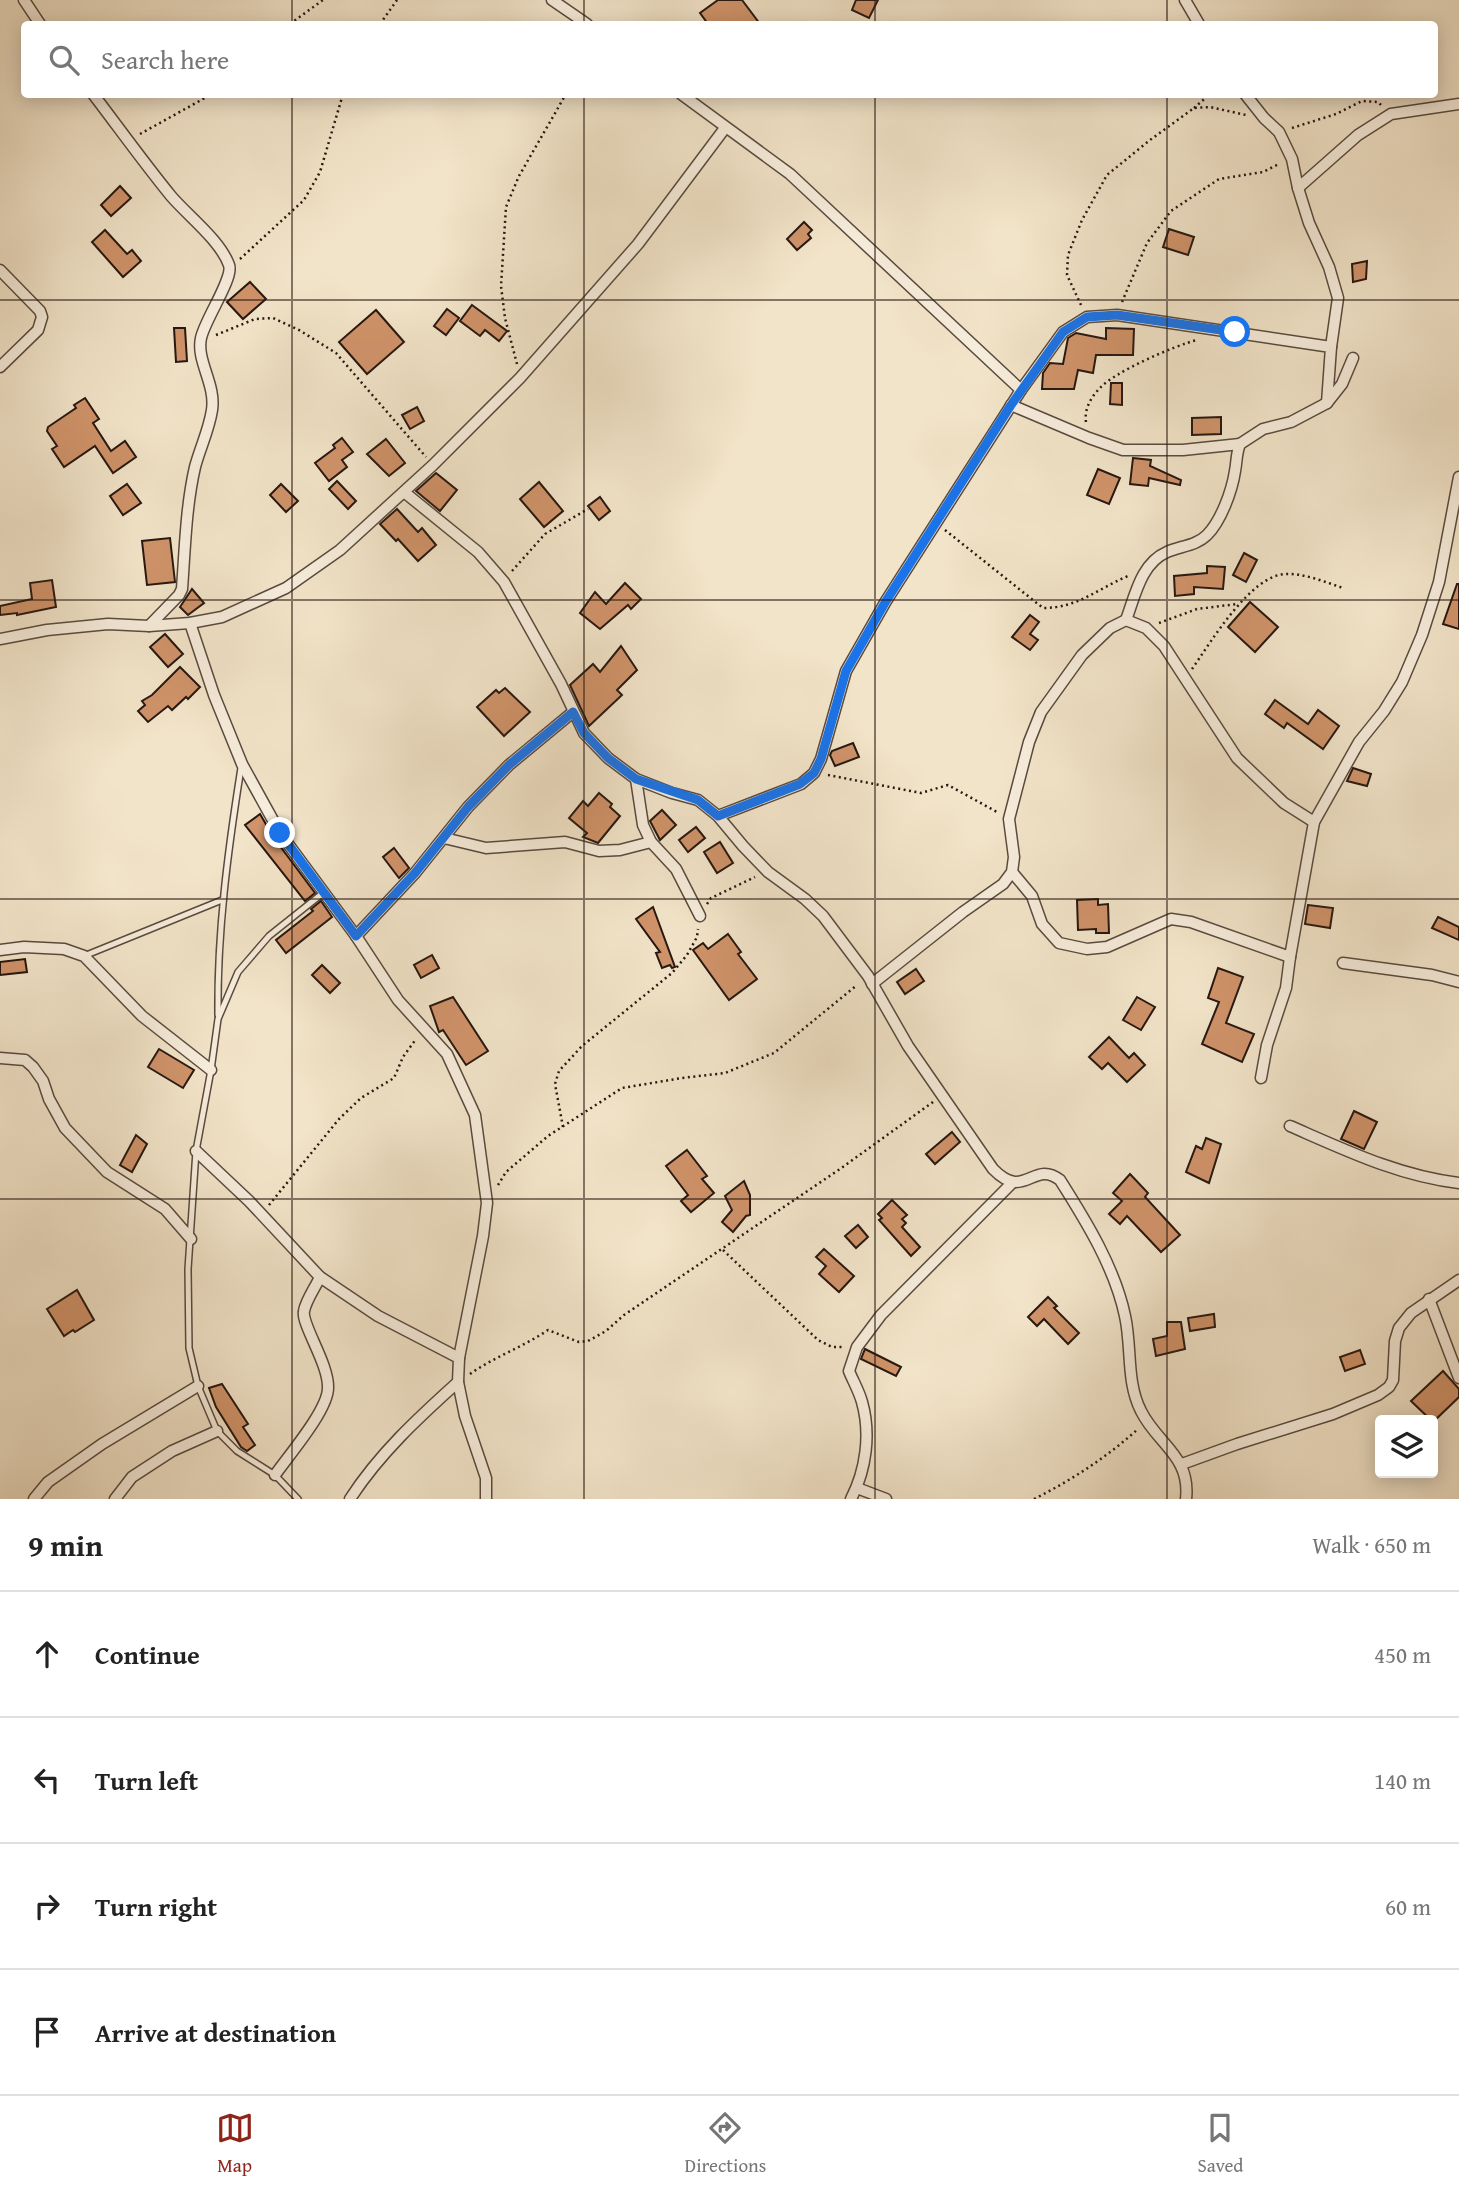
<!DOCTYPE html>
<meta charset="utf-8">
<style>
body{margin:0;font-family:"Gentium Book Plus",serif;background:#f6f6f6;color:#222}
.controls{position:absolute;right:21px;bottom:21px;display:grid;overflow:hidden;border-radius:7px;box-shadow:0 4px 18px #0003}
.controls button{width:63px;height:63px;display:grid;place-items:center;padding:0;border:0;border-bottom:2px solid #e0e0e0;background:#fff;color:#222;font:35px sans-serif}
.stop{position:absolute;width:21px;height:21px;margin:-16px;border:5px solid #1a73e8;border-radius:50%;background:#fff}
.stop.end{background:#1a73e8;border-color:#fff;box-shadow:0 2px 7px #0008}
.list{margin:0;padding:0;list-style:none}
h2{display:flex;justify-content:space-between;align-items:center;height:91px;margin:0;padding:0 28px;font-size:30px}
h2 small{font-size:23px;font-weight:400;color:#767676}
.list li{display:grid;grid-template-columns:46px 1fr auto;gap:21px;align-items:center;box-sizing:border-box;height:126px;padding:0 28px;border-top:2px solid #e0e0e0}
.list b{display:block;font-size:26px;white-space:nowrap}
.list em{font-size:23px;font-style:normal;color:#767676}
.icon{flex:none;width:38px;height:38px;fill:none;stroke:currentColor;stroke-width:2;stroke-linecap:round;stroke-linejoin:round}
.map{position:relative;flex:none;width:1459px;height:1499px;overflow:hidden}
.search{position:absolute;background:#fff;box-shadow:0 4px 18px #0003;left:21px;right:21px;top:21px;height:77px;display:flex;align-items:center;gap:18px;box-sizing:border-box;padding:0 24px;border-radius:7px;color:#767676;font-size:26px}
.sheet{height:595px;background:#fff}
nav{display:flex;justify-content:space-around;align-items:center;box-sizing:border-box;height:98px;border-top:2px solid #e0e0e0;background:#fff;font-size:19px;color:#767676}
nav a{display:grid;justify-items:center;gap:4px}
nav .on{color:#8f2418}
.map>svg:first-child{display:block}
.building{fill:#d0936a;stroke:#261711;stroke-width:2}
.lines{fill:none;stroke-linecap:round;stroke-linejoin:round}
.lane-casing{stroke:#594a3f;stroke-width:8}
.street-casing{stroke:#594a3f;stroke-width:13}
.path{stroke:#261711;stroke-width:2.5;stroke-dasharray:2 3.5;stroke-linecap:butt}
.lane{stroke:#f7eddc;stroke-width:5}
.street{stroke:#f7eddc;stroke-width:10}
.route{stroke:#1a73e8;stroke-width:9}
.grid{fill:none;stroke:#261711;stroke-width:2;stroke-opacity:0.55}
</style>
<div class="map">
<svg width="1459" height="1499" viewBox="0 0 1459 1499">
<rect width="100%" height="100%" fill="#f2e4c9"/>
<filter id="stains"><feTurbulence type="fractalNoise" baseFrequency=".00286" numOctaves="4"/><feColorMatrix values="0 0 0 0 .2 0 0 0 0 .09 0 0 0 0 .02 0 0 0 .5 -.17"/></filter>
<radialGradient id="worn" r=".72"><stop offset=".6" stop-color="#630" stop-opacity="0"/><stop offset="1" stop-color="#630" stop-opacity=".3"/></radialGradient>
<g class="building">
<path d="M718,0h24l18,24h-52l-8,-11z"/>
<path d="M856,0h22l-9,18 -17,-8z"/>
<path d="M120,186l11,12 -20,18 -10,-11z"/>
<path d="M804,222l8,8 -4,4 3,4 -14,12 -10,-11z"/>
<path d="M1169,229l25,8 -6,18 -25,-8z"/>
<path d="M105,230l22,24 5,-4 9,11 -18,16 -31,-35z"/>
<path d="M1367,261l-1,18 -13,3 -1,-18z"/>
<path d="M250,282l16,17 -23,20 -16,-17z"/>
<path d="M472,305l35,26 -8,10 -14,-11 -5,6 -20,-15z"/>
<path d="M447,309l12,9 -13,17 -12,-9z"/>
<path d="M376,310l28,32 -37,32 -28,-32z"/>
<path d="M174,328h11l2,33 -11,1z"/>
<path d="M1106,328l28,1 -1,26h-37l-3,18 -15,-3 -4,19h-32l1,-16 7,-10 13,1 5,-26 8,-5 30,6z"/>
<path d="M1111,383h11v22l-12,-1z"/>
<path d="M85,398l14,21 -6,4 18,28 14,-10 11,16 -23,16 -18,-27 -31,21 -12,-18 5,-3 -10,-15 1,-4 28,-19 -2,-3z"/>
<path d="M417,407l7,14 -14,8 -8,-14z"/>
<path d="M1221,417v17l-29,1v-17z"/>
<path d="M342,438l11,14 -11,8 5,7 -18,14 -14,-18 20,-15 -2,-3z"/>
<path d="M386,439l19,24 -16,13 -22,-22z"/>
<path d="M1133,458l18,2 -1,6 31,14 -1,5 -31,-7 -1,8 -18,-2z"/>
<path d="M1098,469l22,9 -11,26 -22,-9z"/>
<path d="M436,473l21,17 -17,21 -24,-20z"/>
<path d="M337,481l19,20 -8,8 -19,-20z"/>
<path d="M539,482l24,29 -19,16 -24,-28z"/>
<path d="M127,484l14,19 -18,12 -13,-19z"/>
<path d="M281,484l17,17 -12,11 -16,-17z"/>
<path d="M600,497l10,14 -11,9 -11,-14z"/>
<path d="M397,509l21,23 4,-4 14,17 -18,16 -20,-22 -2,2 -16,-17z"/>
<path d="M170,538l5,44 -28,3 -5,-44z"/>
<path d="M1244,553l13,7 -11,22 -13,-7z"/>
<path d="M1207,566l18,1 -2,22 -29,-2v7l-19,2 -1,-20 33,-3z"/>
<path d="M52,580l4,27 -39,8v-2l-17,2v-9l32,-7 -2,-16z"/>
<path d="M625,583l16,16 -10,10 -3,-4 -28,24 -20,-16 15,-21 11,12z"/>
<path d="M1457,584h2v45l-16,-5z"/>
<path d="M192,589l12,14 -16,12 -8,-8z"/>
<path d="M1250,602l28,25 -23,25 -27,-25z"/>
<path d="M1030,615l9,7 -9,12 8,6 -8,10 -18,-13z"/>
<path d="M165,634l18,20 -15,13 -18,-20z"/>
<path d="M621,646l16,24 -20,20 5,5 -33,31 -19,-41 23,-21 7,8z"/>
<path d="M180,667l20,20 -12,12 -2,-2 -14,13 -4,-4 -20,16 -10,-11 7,-6 -3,-4 10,-6z"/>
<path d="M505,688l25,24 -26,24 -27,-29 19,-17 3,3z"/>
<path d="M1275,700l33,24 10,-14 21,16 -16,23 -36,-26 -3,5 -19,-14z"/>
<path d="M853,743l6,14 -24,9 -5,-11 2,-4z"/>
<path d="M1353,768l18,6 -4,12 -20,-5z"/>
<path d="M599,793l13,11 -2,3 10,9 -22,27 -15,-6 4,-4 -18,-15 14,-17 5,5z"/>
<path d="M662,810l14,15 -16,15 -10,-19z"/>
<path d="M260,814l14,24 41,55 -10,8 -60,-76z"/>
<path d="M696,827l9,11 -17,14 -9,-12z"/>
<path d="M720,842l13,21 -16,10 -13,-21z"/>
<path d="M394,848l15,20 -10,10 -16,-21z"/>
<path d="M1098,899v6l10,-1 1,29h-13v-4l-18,1 -1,-30z"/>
<path d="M321,901l11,16 -46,36 -10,-13 37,-29 -2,-2z"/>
<path d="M1308,905l25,3 -3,20 -25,-4z"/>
<path d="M653,907l22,60 -3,1 -2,-3 -8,3 -6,-15 4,-1 -24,-33z"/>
<path d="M1438,917l21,10v13l-27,-12z"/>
<path d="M728,934l13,18 -3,2 19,25 -28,21 -36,-50 10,-7 5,6z"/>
<path d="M432,955l7,13 -18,10 -7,-13z"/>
<path d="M25,959l2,13 -27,3v-13z"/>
<path d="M322,965l18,18 -10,10 -18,-18z"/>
<path d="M1218,968l25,9 -17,46 28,11 -12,28 -40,-18 17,-42 -11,-4z"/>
<path d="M916,969l8,12 -19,13 -8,-12z"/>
<path d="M453,997l35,54 -22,14 -23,-35 -4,2 -9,-26z"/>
<path d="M1137,997l18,10 -14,23 -18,-10z"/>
<path d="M1109,1037l20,21 5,-5 11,12 -18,17 -19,-19 -6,6 -13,-12z"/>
<path d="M159,1049l35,21 -11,18 -35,-21z"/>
<path d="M1354,1111l23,11 -13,27 -23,-10z"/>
<path d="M952,1132l8,10 -25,22 -9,-10z"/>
<path d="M136,1135l11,9 -15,28 -12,-7z"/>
<path d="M1206,1138l15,6 -12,39 -23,-11 10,-26 6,3z"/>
<path d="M687,1150l20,26 -5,3 12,14 -23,19 -10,-11 7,-6 -22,-29z"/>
<path d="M1130,1174l18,19 -3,4 35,38 -19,17 -34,-36 -7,8 -11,-10 13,-13 -9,-8z"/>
<path d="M744,1181l6,14v20l-4,1 -13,16 -11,-10 10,-12 -7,-14z"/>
<path d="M892,1200l15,15 -5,4 4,4 -4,4 18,20 -9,9 -32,-36 3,-2 -4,-4z"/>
<path d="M858,1225l10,12 -12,11 -11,-12z"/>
<path d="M824,1249l30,27 -15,16 -20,-18 7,-8 -10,-9z"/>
<path d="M77,1290l17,30 -19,12 -2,-2 -9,6 -17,-27z"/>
<path d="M1048,1297l9,9 -3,2 25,25 -11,11 -24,-25 -7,7 -9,-9z"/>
<path d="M1214,1314l1,13 -25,4 -2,-13z"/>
<path d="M1167,1322h14l4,27 -29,7 -3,-17 14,-3z"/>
<path d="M865,1349l36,18 -5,9 -35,-17z"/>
<path d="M1360,1350l5,14 -20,7 -5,-14z"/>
<path d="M1443,1371l16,18v8l-26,25 -22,-21z"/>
<path d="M222,1384l26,40 -5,3 12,18 -8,6 -6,-4 -25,-40 -7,-19z"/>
</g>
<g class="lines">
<defs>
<g id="lane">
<path d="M84,956l138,-56"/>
<path d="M218,1015c-1,-83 10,-165 23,-247"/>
<path d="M298,1499l-23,-24 -38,-24 -20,-20 -19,-45 -9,-38 -1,-79 8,-118 15,-81 7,-51 20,-47 31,-36 54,-43"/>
</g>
<g id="street">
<path d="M24,0l16,24"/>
<path d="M552,0l35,24"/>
<path d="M1185,0l14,24"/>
<path d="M93,94c26,34 51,69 78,102 17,20 49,44 58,69 5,13 -24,54 -28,73 -5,23 15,46 11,72 -3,20 -12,38 -17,57 -9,39 -10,81 -13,122l-3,6 -30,31"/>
<path d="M681,94l109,80 231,216"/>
<path d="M1245,94l19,24 15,14 13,27 6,29 11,35 20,44 9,31 -7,49"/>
<path d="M1298,188l60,-53 33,-21 68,-10"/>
<path d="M0,270l40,41 2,6 -4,13 -38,37"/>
<path d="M1011,405l78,33 34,12h60l57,-6"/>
<path d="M404,492l74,60 26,30 57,102 23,49 24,25 28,21 36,14 26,7 20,16 25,30 25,26 37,27 18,17 45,60 40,70 85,123c32,33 40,-10 67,11 26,41 55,88 65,136 7,31 1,66 16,95 16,33 50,45 45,88"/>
<path d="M1126,620c9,-24 15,-57 41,-68 13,-6 29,-6 40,-17 14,-14 25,-44 28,-64 2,-10 1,-17 5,-27l23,-15 28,-7 36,-19 15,-19 11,-26"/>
<path d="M190,623l24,72 28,69 38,69 76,103 42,64 49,54 28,61 12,88 -4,33 -24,122 -1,24 7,34 21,62v21"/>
<path d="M0,639l47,-9 61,-6 41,2 41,-3 32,-6 64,-29 54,-38 93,-85 87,-87 118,-134 87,-116"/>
<path d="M636,779l7,46 8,17 25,27 24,47"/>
<path d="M718,816l83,-32 13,-11 7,-14 25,-88 40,-70 135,-211 42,-58 24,-15 30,-2 214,32 -4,56"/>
<path d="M444,838l42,10 79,-6 34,9 21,-1 31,-8"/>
<path d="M1012,872l20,24 10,28 17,19 28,6 20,-2 64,-28 20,3 99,35"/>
<path d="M356,936l59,-63 53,-66 41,-42 64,-53"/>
<path d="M0,950l24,-3 40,2 20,7 58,60 69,54"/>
<path d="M1343,963l89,12 27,7"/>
<path d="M872,984l91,-72 40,-28 9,-12 2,-15 -5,-38 20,-77 12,-30 41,-57 28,-27 16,-8 20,8 18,18 73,112 47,45 30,19"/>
<path d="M0,1058l25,2 8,7 10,14 6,18 16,29 42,44 58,37 26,30"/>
<path d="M1261,1078l6,-33 19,-57 4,-31 24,-135 45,-80 25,-31 18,-29 20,-47 17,-53 20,-105"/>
<path d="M1290,1126c55,24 109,50 169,57"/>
<path d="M196,1151l53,50 71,76 58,39 81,42"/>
<path d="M1429,1299l30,79"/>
<path d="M1182,1464l55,-20 96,-30 45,-19 11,-8 4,-7 2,-39 4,-13 12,-15 48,-33"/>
<path d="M275,1475c14,-20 53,-65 53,-87 1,-24 -27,-64 -24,-77 2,-11 11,-23 16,-34"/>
<path d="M857,1488l29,11"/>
<path d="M34,1499l14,-17 54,-38 96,-58"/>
<path d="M115,1499l17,-22 40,-26 45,-20"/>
<path d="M350,1499c29,-45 68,-81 108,-117"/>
<path d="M851,1499c15,-29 20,-65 11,-97 -3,-11 -9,-21 -13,-31l8,-24 24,-32 131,-132"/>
</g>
</defs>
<use href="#lane" class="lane-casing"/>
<use href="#street" class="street-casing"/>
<g class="path">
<path d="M290,24l33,-24"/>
<path d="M380,24l17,-24"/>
<path d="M1194,108l16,-14"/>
<path d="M1292,128l44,-14 26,-13 16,1 5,5"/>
<path d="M140,134l72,-40"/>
<path d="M240,259l64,-59 16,-28 23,-78"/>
<path d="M1122,302l25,-59 24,-32 48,-32 44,-7 16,-8"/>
<path d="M1081,305l-14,-30 1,-20 14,-35 25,-45 43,-35 44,-32 16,-1 36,8"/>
<path d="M216,335l39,-16 18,-1 26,12 37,23 90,104"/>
<path d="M517,364l-12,-46 -4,-32 5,-79 13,-31 47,-82"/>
<path d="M1086,422c-2,-13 5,-25 14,-34 14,-16 76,-43 97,-48"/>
<path d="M945,530l98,78c35,0 54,-19 85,-32"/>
<path d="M512,571l33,-37 43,-25"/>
<path d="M1159,623l38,-14 40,-5"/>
<path d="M1192,669c19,-27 58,-93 93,-95 19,-1 40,8 58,14"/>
<path d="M828,775l93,18 27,-8 49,27"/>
<path d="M707,904l4,-6 44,-21"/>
<path d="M563,1127l-8,-43 4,-13 23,-25 90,-73 15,-18 10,-18 1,-8"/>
<path d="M498,1185l8,-13 42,-36 74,-48 60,-10 43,-5 49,-20 83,-68"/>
<path d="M269,1205l70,-86 22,-21 33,-20 9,-21 13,-18"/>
<path d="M723,1250l95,90 14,7h11"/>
<path d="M470,1374c24,-17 53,-27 78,-44l31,12 9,-1 18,-10 18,-16 216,-146 93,-67"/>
<path d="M1034,1499c38,-19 73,-42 104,-70"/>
</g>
<use href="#lane" class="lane"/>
<use href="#street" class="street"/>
</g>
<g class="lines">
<path class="route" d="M280,833l76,103 59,-63 53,-66 41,-42 64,-53 11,21 24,25 28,21 62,21 20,16 82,-32 14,-11 7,-14 25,-88 40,-70 125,-196 52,-73 24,-15 30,-2 118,17"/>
</g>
<path class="grid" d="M292,0v24M584,0v24M875,0v24M1167,0v24M292,94v1405M584,94v1405M875,94v1405M1167,94v1405M0,300h1459M0,600h1459M0,899h1459M0,1199h1459"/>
<rect width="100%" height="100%" filter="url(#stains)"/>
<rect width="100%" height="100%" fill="url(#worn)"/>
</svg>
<div class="controls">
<button><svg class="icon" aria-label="layers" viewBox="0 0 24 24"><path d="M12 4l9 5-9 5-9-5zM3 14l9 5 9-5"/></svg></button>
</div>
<div class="stop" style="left:1235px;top:332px"></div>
<div class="stop end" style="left:280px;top:833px"></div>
<div class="search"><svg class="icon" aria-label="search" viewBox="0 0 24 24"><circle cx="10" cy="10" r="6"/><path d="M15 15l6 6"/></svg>Search here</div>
</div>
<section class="sheet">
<h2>9 min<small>Walk · 650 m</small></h2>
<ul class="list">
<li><svg class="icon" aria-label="ahead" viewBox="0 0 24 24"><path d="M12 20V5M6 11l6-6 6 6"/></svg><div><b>Continue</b></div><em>450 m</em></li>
<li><svg class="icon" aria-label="left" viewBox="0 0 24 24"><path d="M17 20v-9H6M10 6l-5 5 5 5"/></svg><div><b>Turn left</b></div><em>140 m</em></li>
<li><svg class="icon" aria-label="right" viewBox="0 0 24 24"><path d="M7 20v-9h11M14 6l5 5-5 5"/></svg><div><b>Turn right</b></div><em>60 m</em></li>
<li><svg class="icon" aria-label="arrive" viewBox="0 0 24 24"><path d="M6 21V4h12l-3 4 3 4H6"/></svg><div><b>Arrive at destination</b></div></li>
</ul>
</section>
<nav>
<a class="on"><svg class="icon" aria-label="map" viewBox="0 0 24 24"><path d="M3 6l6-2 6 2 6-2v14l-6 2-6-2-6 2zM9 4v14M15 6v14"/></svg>Map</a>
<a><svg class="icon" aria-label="directions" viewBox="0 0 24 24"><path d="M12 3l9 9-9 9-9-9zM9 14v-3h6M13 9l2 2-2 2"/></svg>Directions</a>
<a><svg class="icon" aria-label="saved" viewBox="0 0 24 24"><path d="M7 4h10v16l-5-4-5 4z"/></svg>Saved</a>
</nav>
